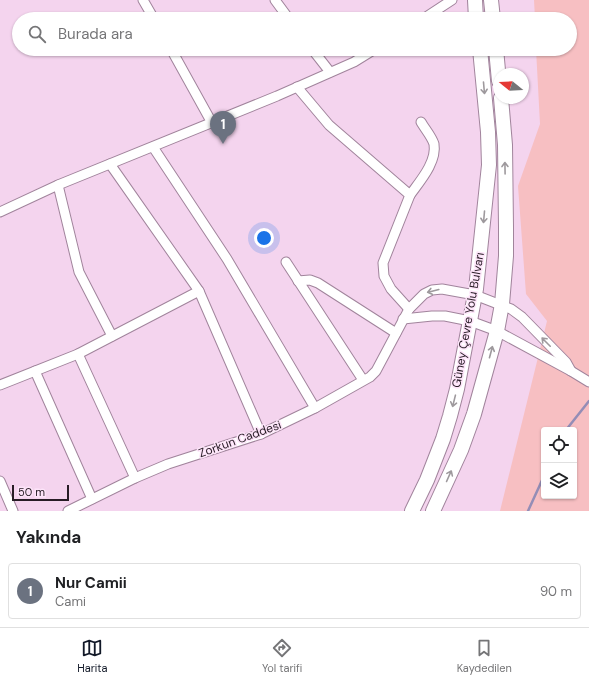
<!DOCTYPE html>
<html lang="tr">
<meta charset="utf-8">
<style>
body{margin:0;font-family:"DM Sans",sans-serif;background:#f6f6f6;color:#202124}
.controls{position:absolute;right:12px;bottom:12px;display:grid;overflow:hidden;border-radius:4px;box-shadow:0 1px 3px #0004}
.controls button{width:36px;height:36px;display:grid;place-items:center;padding:0;border:0;border-bottom:1px solid #e0e0e0;background:#fff;color:#202124;font:20px sans-serif}
.compass{position:absolute;left:493px;top:68px;width:36px;height:36px;border-radius:50%;background:#fff;box-shadow:0 1px 3px #0004;rotate:288deg}
.scale{position:absolute;left:12px;bottom:10px;width:57px;box-sizing:border-box;padding-left:4px;border:2px solid #271c25;border-top:0;font-size:11px;line-height:14px;white-space:nowrap;color:#271c25;-webkit-text-stroke:3px #fde4f9;paint-order:stroke}
.you{position:absolute;left:264px;top:238px;width:14px;height:14px;margin:-10px;border:3px solid #fff;border-radius:50%;background:#1a73e8;box-shadow:0 0 0 6px #1a73e833}
.badge{display:grid;place-items:center;width:26px;height:26px;border-radius:50%;background:#111827;color:#fff;font-size:13px;font-weight:700}
.pin{position:absolute;translate:-50% -33px;filter:drop-shadow(0 1px 2px #0008)}
.pin::after{content:'';position:absolute;top:21px;width:14px;height:12px;background:inherit;clip-path:polygon(0 0,100% 0,50% 100%)}
.list{margin:0;padding:0;list-style:none}
h2{display:flex;justify-content:space-between;align-items:center;height:52px;margin:0;padding:0 16px;font-size:17px}
h2 small{font-size:13px;font-weight:400;color:#757577}
.list li{display:grid;grid-template-columns:26px 1fr auto;gap:12px;align-items:center;box-sizing:border-box;height:56px;margin:0 8px 8px;padding:0 8px;border:1px solid #e0e0e0;border-radius:4px}
.list b{display:block;font-size:15px;white-space:nowrap}
.list p{margin:0;font-size:13px;white-space:nowrap;color:#757577}
.list em{font-size:13px;font-style:normal;color:#757577}
.icon{flex:none;width:22px;height:22px;fill:none;stroke:currentColor;stroke-width:2;stroke-linecap:round;stroke-linejoin:round}
.map{position:relative;flex:none;width:589px;height:511px;overflow:hidden}
.search{position:absolute;background:#fff;box-shadow:0 1px 3px #0004;left:12px;right:12px;top:12px;height:44px;display:flex;align-items:center;gap:10px;box-sizing:border-box;padding:0 14px;border-radius:22px;color:#757577;font-size:15px}
.sheet{height:116px;background:#fff}
nav{display:flex;justify-content:space-around;align-items:center;box-sizing:border-box;height:56px;border-top:1px solid #e0e0e0;background:#fff;font-size:11px;color:#757577}
nav a{display:grid;justify-items:center;gap:2px}
nav .on{color:#111827}
.map>svg:first-child{display:block}
.green{fill:#f7bfc2;fill-rule:evenodd}
.lines{fill:none;stroke-linecap:round;stroke-linejoin:round}
.stream{stroke:#948db6;stroke-width:2.5}
.minor-casing{stroke:#a1849c;stroke-width:11}
.highway-casing{stroke:#a1849c;stroke-width:16}
.minor{stroke:#fff;stroke-width:9}
.highway{stroke:#fff;stroke-width:14}
.oneway{stroke:#9e999d}
.labels{text-anchor:middle;dominant-baseline:central;stroke-width:3;stroke-linejoin:round;paint-order:stroke}
.street-label{font-size:12px;fill:#271c25;stroke:#fde4f9}
</style>
<div class="map">
<svg width="589" height="511" viewBox="0 0 589 511">
<rect width="100%" height="100%" fill="#f4d4ee"/>
<path class="green" d="M534,0h55v511h-89l47,-190 -21,-27 -8,-108 22,-62 -4,-75h34v-30h-35zM544,430h30v66h-30z"/>
<g class="lines">
<g class="stream">
<path d="M566,430l23,-29"/>
<path d="M528,511l16,-35"/>
</g>
<defs>
<g id="minor">
<path d="M143,0l11,19"/>
<path d="M275,0l14,19"/>
<path d="M423,19l29,-19"/>
<path d="M171,49l41,74"/>
<path d="M312,49l18,23"/>
<path d="M297,87l32,38 81,70 -27,68 1,13 7,13 18,20"/>
<path d="M153,147l74,112 88,149"/>
<path d="M110,164l89,127 62,143"/>
<path d="M58,185l21,87 33,64"/>
<path d="M410,195c10,-14 27,-33 24,-51 -2,-7 -9,-15 -13,-22"/>
<path d="M0,212l58,-27 219,-89 77,-34 21,-13"/>
<path d="M286,262l77,118"/>
<path d="M298,281l12,-1 8,3 78,50"/>
<path d="M403,319l29,-3h13l25,5 27,10 74,40 18,11"/>
<path d="M78,354l57,124"/>
<path d="M35,371l57,128"/>
<path d="M0,385l78,-31 121,-63"/>
<path d="M0,481l13,30"/>
<path d="M68,511l67,-33 33,-14 93,-30 54,-26 55,-31 6,-6 33,-62 15,-15 8,-4 10,-1 33,6 36,14 11,8 44,45 5,9"/>
</g>
<g id="highway">
<path d="M475,0l1,19"/>
<path d="M491,0l2,19"/>
<path d="M496,49l3,32"/>
<path d="M412,511l15,-31 16,-41 7,-23 7,-27 19,-100 13,-124 -1,-33 -8,-83"/>
<path d="M433,511l28,-61 13,-36 23,-83 5,-27 4,-48v-29l-1,-82 -4,-47"/>
</g>
</defs>
<use href="#minor" class="minor-casing"/>
<use href="#highway" class="highway-casing"/>
<use href="#minor" class="minor"/>
<use href="#highway" class="highway"/>
</g>
<defs><path id="oneway-shaft" d="M-6 0H5M1.5-3L5.5 0L1.5 3" fill="none" stroke-width="1.6" stroke-linecap="round" stroke-linejoin="round"/></defs>
<g class="oneway">
<use href="#oneway-shaft" transform="translate(484 88) rotate(85)"/>
<use href="#oneway-shaft" transform="translate(505 168) rotate(-91)"/>
<use href="#oneway-shaft" transform="translate(484 217) rotate(95)"/>
<use href="#oneway-shaft" transform="translate(433 291) rotate(166)"/>
<use href="#oneway-shaft" transform="translate(546 342) rotate(-135)"/>
<use href="#oneway-shaft" transform="translate(491 352) rotate(-75)"/>
<use href="#oneway-shaft" transform="translate(454 401) rotate(104)"/>
<use href="#oneway-shaft" transform="translate(449 476) rotate(-66)"/>
</g>
<g class="labels">
<g class="street-label">
<text transform="translate(468 320) rotate(-80)">Güney Çevre Yolu Bulvarı</text>
<text transform="translate(240 439) rotate(-20)">Zorkun Caddesi</text>
</g>
</g>
</svg>
<div class="controls">
<button><svg class="icon" aria-label="locate" viewBox="0 0 24 24"><circle cx="12" cy="12" r="6"/><path d="M12 2v4M12 18v4M2 12h4M18 12h4"/></svg></button>
<button><svg class="icon" aria-label="layers" viewBox="0 0 24 24"><path d="M12 4l9 5-9 5-9-5zM3 14l9 5 9-5"/></svg></button>
</div>
<svg class="compass" viewBox="-18 -18 36 36"><path d="M0-13l5 13h-10z" fill="#e53935"/><path d="M0 13l5-13h-10z" fill="#757577"/></svg>
<div class="scale">50 m</div>
<div class="you"></div>
<div class="pin badge" style="left:223px;top:144px;background:#6b7280">1</div>
<div class="search"><svg class="icon" aria-label="search" viewBox="0 0 24 24"><circle cx="10" cy="10" r="6"/><path d="M15 15l6 6"/></svg>Burada ara</div>
</div>
<section class="sheet">
<h2>Yakında<small></small></h2>
<ul class="list">
<li><span class="badge" style="background:#6b7280">1</span><div><b>Nur Camii</b><p>Cami</p></div><em>90 m</em></li>
</ul>
</section>
<nav>
<a class="on"><svg class="icon" aria-label="map" viewBox="0 0 24 24"><path d="M3 6l6-2 6 2 6-2v14l-6 2-6-2-6 2zM9 4v14M15 6v14"/></svg>Harita</a>
<a><svg class="icon" aria-label="directions" viewBox="0 0 24 24"><path d="M12 3l9 9-9 9-9-9zM9 14v-3h6M13 9l2 2-2 2"/></svg>Yol tarifi</a>
<a><svg class="icon" aria-label="saved" viewBox="0 0 24 24"><path d="M7 4h10v16l-5-4-5 4z"/></svg>Kaydedilen</a>
</nav>
